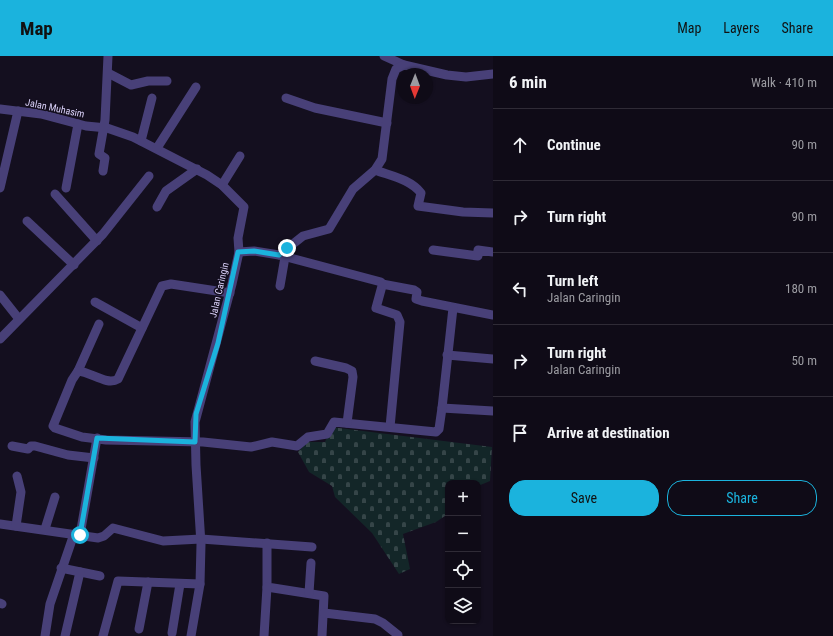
<!DOCTYPE html>
<meta charset="utf-8">
<style>
body{margin:0;font-family:"Roboto Condensed",sans-serif;background:#181420;color:#f1f3f6}
.controls{position:absolute;right:12px;bottom:12px;display:grid;overflow:hidden;border-radius:8px;box-shadow:0 1px 3px #0004}
.controls button{width:36px;height:36px;display:grid;place-items:center;padding:0;border:0;border-bottom:1px solid #2f2b36;background:#0f0b17;color:#f1f3f6;font:20px sans-serif}
.compass{position:absolute;left:397px;top:12px;width:36px;height:36px;border-radius:50%;background:#0f0b17;box-shadow:0 1px 3px #0004;rotate:181deg}
.stop{position:absolute;width:12px;height:12px;margin:-9px;border:3px solid #1bb3dd;border-radius:50%;background:#fff}
.stop.end{background:#1bb3dd;border-color:#fff;box-shadow:0 1px 4px #0008}
.list{margin:0;padding:0;list-style:none}
h2{display:flex;justify-content:space-between;align-items:center;height:52px;margin:0;padding:0 16px;font-size:17px}
h2 small{font-size:13px;font-weight:400;color:#9b9ba1}
.list li{display:grid;grid-template-columns:26px 1fr auto;gap:12px;align-items:center;box-sizing:border-box;height:72px;padding:0 16px;border-top:1px solid #2f2b36}
.list b{display:block;font-size:15px;white-space:nowrap}
.list p{margin:0;font-size:13px;white-space:nowrap;color:#9b9ba1}
.list em{font-size:13px;font-style:normal;color:#9b9ba1}
.actions{display:flex;gap:8px;padding:12px 16px}
.actions a{flex:1;padding:9px 0;border:1px solid #1bb3dd;border-radius:16px;text-align:center;font-size:14px;color:#1bb3dd}
.actions .main{background:#1bb3dd;color:#111}
.icon{flex:none;width:22px;height:22px;fill:none;stroke:currentColor;stroke-width:2;stroke-linecap:round;stroke-linejoin:round}
.map{position:relative;flex:none;width:493px;height:580px;overflow:hidden}
header{display:flex;align-items:center;gap:24px;box-sizing:border-box;height:56px;padding:0 20px;background:#1bb3dd;color:#111}
header strong{font-size:19px}
nav{display:flex;gap:22px;margin-inline-start:auto;font-size:14px}
main{display:flex}
aside{flex:1;background:#0f0b17}
.map>svg:first-child{display:block}
.cemetery{fill:url(#cemetery-stones)}
.lines{fill:none;stroke-linecap:round;stroke-linejoin:round}
.street{stroke:#484078;stroke-width:9}
.route{stroke:#1bb3dd;stroke-width:5}
.labels{text-anchor:middle;dominant-baseline:central;stroke-width:3;stroke-linejoin:round;paint-order:stroke}
.street-label{font-size:10px;fill:#dbd2fa;stroke:#140f1f}
</style>
<header>
<strong>Map</strong>
<nav><a>Map</a><a>Layers</a><a>Share</a></nav>
</header>
<main>
<div class="map">
<svg width="493" height="580" viewBox="0 0 493 580">
<defs>
<pattern id="cemetery-stones" width="16" height="16" patternUnits="userSpaceOnUse"><rect width="16" height="16" fill="#132628"/><path d="M2 7V4a2 2 0 0 1 4 0v3zM10 15v-3a2 2 0 0 1 4 0v3z" fill="#354548"/></pattern>
</defs>
<rect width="100%" height="100%" fill="#140f1f"/>
<path class="cemetery" d="M331,371l161,20 -2,34 -12,5v-3h-30v31l-12,8 -33,12 7,35 -11,5 -27,-41 -37,-36 -3,-11 -23,-14 -11,-20 9,-10h18z"/>
<g class="lines">
<g class="street">
<path d="M384,0l20,9"/>
<path d="M108,17l23,12 17,-4h19"/>
<path d="M286,42l29,10 72,15"/>
<path d="M0,53l41,5 45,12 21,2 26,9 74,38 15,10 22,22 -6,31 1,14 -7,32 -37,138 1,43 5,79 -1,40 -9,52"/>
<path d="M141,85l11,-43"/>
<path d="M157,92l39,-61"/>
<path d="M375,114c16,6 35,9 46,23l-3,13 45,6 30,1"/>
<path d="M103,115l2,-13 -6,-4 6,-34 3,-64"/>
<path d="M222,129l18,-29"/>
<path d="M0,132l18,-77"/>
<path d="M66,132l12,-64"/>
<path d="M55,138l42,47"/>
<path d="M157,151l9,-16 31,-22"/>
<path d="M27,165l47,44"/>
<path d="M433,194l45,6v-6l15,2"/>
<path d="M239,196l15,-1 25,4 24,-19 26,-7 24,-40 22,-19 7,-11 10,-80 4,-10 8,-4 43,10 19,2 27,-3"/>
<path d="M279,199l102,27 1,4 -6,22 21,7 3,7 -10,105"/>
<path d="M382,228l32,6 3,2 -1,7 6,2 71,14"/>
<path d="M280,230l5,-29"/>
<path d="M0,239l19,24"/>
<path d="M95,246l47,26"/>
<path d="M99,268l-21,47 -6,9 -19,46 2,2 27,9 24,3 97,2 48,5 21,-5 25,4 11,-9 19,-3 7,-12 102,10 3,-3 3,-21 51,3"/>
<path d="M0,283l103,-105 46,-58"/>
<path d="M447,299l46,4"/>
<path d="M315,305l31,7 6,3 1,6 -6,46"/>
<path d="M78,315c13,1 29,15 40,8l44,-93 9,-2 59,9"/>
<path d="M442,352l11,-100"/>
<path d="M12,390l16,3 3,-3h4l33,9 26,3"/>
<path d="M0,468l98,14 6,-2 9,-8 50,13 38,-2 111,8"/>
<path d="M16,470l5,-34 -4,-16"/>
<path d="M45,473l10,-32"/>
<path d="M80,479l17,-97"/>
<path d="M267,487v44l57,9 -2,40"/>
<path d="M61,512l39,8"/>
<path d="M309,537l2,-30"/>
<path d="M0,547l2,1"/>
<path d="M324,557l51,6 8,4 15,12"/>
<path d="M139,573l9,-47"/>
<path d="M172,577l8,-49"/>
<path d="M45,580l5,-32 24,-70"/>
<path d="M65,580l15,-64"/>
<path d="M103,580l15,-55 82,3"/>
<path d="M264,580l3,-49"/>
</g>
</g>
<g class="lines">
<path class="route" d="M80,479l17,-97 98,4 1,-28 22,-71 20,-91 16,-1 25,4 8,-7"/>
</g>
<g class="labels">
<g class="street-label">
<text transform="translate(55 52) rotate(12)">Jalan Muhasim</text>
<text transform="translate(219 234) rotate(-77)">Jalan Caringin</text>
</g>
</g>
</svg>
<div class="controls">
<button>+</button>
<button>−</button>
<button><svg class="icon" aria-label="locate" viewBox="0 0 24 24"><circle cx="12" cy="12" r="6"/><path d="M12 2v4M12 18v4M2 12h4M18 12h4"/></svg></button>
<button><svg class="icon" aria-label="layers" viewBox="0 0 24 24"><path d="M12 4l9 5-9 5-9-5zM3 14l9 5 9-5"/></svg></button>
</div>
<svg class="compass" viewBox="-18 -18 36 36"><path d="M0-13l5 13h-10z" fill="#e53935"/><path d="M0 13l5-13h-10z" fill="#9b9ba1"/></svg>
<div class="stop" style="left:80px;top:479px"></div>
<div class="stop end" style="left:287px;top:192px"></div>
</div>
<aside>
<h2>6 min<small>Walk · 410 m</small></h2>
<ul class="list">
<li><svg class="icon" aria-label="ahead" viewBox="0 0 24 24"><path d="M12 20V5M6 11l6-6 6 6"/></svg><div><b>Continue</b></div><em>90 m</em></li>
<li><svg class="icon" aria-label="right" viewBox="0 0 24 24"><path d="M7 20v-9h11M14 6l5 5-5 5"/></svg><div><b>Turn right</b></div><em>90 m</em></li>
<li><svg class="icon" aria-label="left" viewBox="0 0 24 24"><path d="M17 20v-9H6M10 6l-5 5 5 5"/></svg><div><b>Turn left</b><p>Jalan Caringin</p></div><em>180 m</em></li>
<li><svg class="icon" aria-label="right" viewBox="0 0 24 24"><path d="M7 20v-9h11M14 6l5 5-5 5"/></svg><div><b>Turn right</b><p>Jalan Caringin</p></div><em>50 m</em></li>
<li><svg class="icon" aria-label="arrive" viewBox="0 0 24 24"><path d="M6 21V4h12l-3 4 3 4H6"/></svg><div><b>Arrive at destination</b></div></li>
</ul>
<div class="actions"><a class="main">Save</a><a>Share</a></div>
</aside>
</main>
